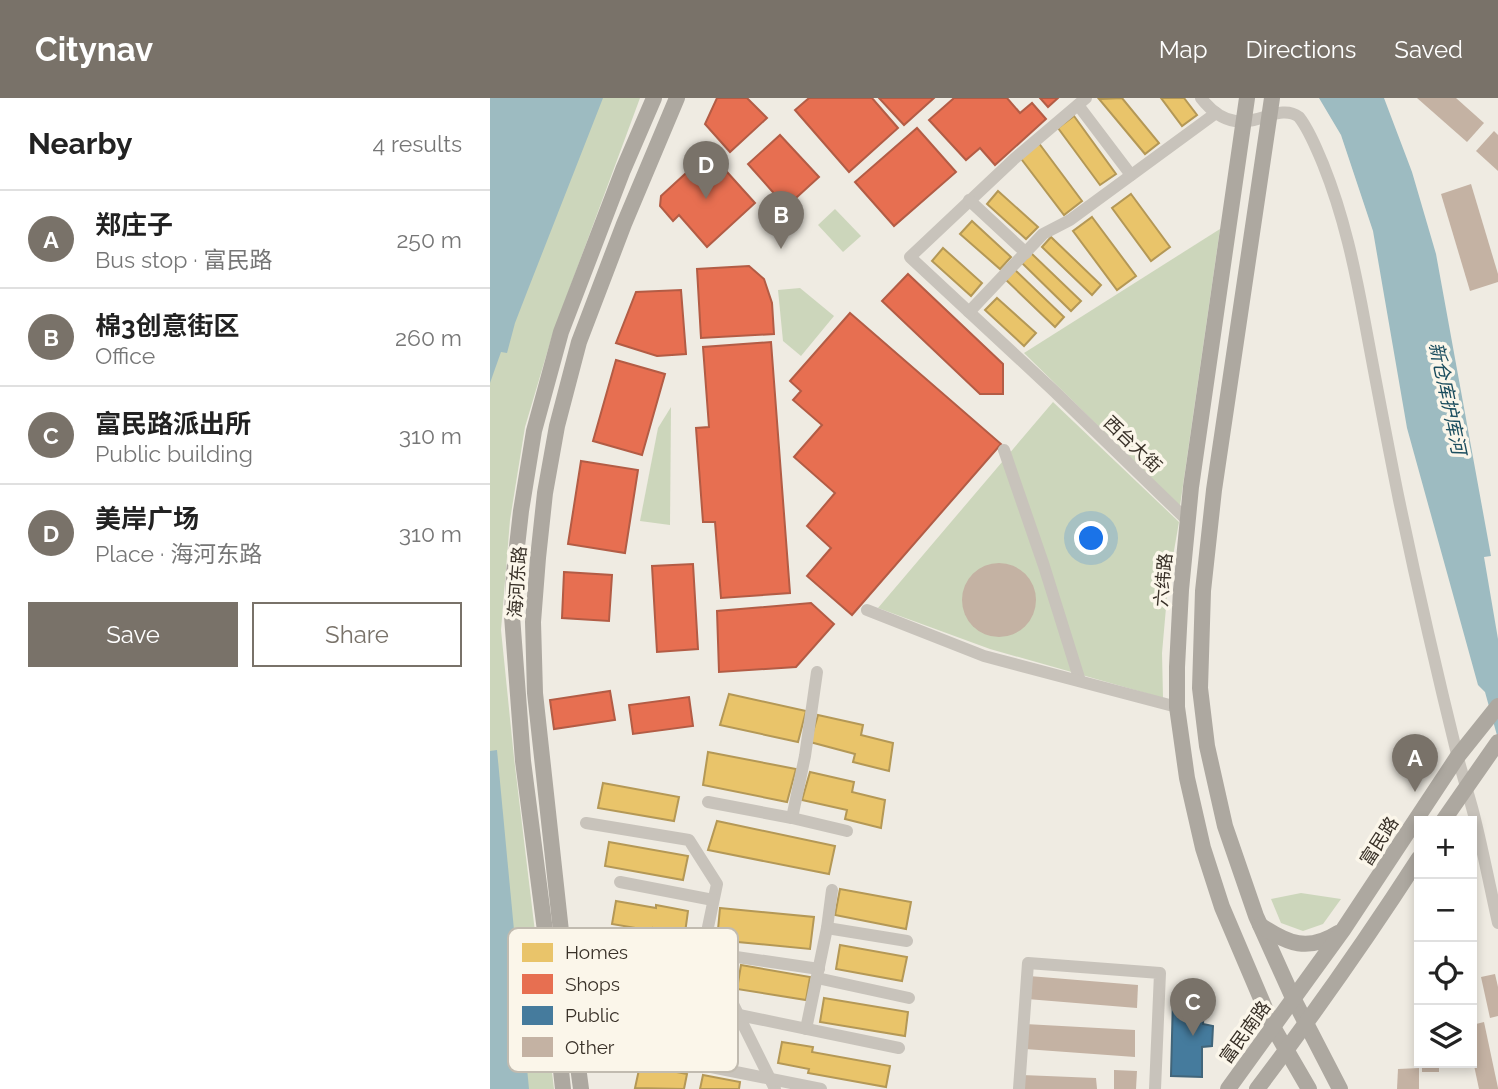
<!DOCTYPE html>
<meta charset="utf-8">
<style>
body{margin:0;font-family:Raleway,"Noto Sans SC",sans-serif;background:#f2f2f2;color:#222}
.controls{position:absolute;right:21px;bottom:21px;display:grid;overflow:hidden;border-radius:0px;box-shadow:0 4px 10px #0003}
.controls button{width:63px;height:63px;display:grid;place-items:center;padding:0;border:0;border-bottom:2px solid #e0e0e0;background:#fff;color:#222;font:35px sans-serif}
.you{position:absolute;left:602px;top:441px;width:24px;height:24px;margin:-18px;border:5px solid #fff;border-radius:50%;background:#1a73e8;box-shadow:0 0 0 10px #1a73e833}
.badge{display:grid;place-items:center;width:46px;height:46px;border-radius:50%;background:#797269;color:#fff;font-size:23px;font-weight:700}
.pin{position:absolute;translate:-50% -58px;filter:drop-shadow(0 2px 4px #0008)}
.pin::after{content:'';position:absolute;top:37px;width:24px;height:21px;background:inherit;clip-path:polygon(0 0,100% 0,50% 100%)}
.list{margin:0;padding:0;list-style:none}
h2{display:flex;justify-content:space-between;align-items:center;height:91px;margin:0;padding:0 28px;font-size:30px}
h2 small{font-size:23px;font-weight:400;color:#767676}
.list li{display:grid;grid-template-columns:46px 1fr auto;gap:21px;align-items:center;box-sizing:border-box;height:98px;padding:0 28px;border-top:2px solid #e0e0e0}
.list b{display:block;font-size:26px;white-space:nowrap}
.list p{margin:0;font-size:23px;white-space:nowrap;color:#767676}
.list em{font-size:23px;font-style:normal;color:#767676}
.actions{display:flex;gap:14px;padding:21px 28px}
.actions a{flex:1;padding:16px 0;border:2px solid #797269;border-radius:0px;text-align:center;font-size:24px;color:#797269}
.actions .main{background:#797269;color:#fff}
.icon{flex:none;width:38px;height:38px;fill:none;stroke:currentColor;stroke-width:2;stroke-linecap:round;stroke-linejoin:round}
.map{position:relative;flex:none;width:1008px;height:991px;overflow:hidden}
header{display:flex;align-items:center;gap:42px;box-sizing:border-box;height:98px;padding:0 35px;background:#797269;color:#fff}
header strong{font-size:33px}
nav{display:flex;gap:38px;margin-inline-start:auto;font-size:24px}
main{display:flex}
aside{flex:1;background:#fff}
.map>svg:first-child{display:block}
.green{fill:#ccd6bb}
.water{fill:#9dbbc1}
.homes{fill:#e9c46a;stroke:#b49856;stroke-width:2}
.shops{fill:#e76f51;stroke:#b35c45;stroke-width:2}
.public{fill:#457b9d;stroke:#41657a;stroke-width:2}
.building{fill:#c4b2a3}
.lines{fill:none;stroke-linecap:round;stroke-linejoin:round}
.minor{stroke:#c8c3bb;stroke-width:12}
.major{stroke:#ada8a0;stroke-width:16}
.labels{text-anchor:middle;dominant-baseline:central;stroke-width:7;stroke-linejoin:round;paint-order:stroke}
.street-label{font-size:18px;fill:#393128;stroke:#fbf6ea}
.water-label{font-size:19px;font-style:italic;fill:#1b4d5e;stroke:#fbf6ea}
.key{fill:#fbf6ea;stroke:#c1bbb0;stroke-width:2}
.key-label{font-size:19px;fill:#393128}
</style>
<header>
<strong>Citynav</strong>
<nav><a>Map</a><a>Directions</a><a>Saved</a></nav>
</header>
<main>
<aside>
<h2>Nearby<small>4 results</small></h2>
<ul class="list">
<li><span class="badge">A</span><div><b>郑庄子</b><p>Bus stop · 富民路</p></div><em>250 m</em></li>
<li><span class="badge">B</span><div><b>棉3创意街区</b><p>Office</p></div><em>260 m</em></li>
<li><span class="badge">C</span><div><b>富民路派出所</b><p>Public building</p></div><em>310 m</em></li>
<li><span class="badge">D</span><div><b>美岸广场</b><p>Place · 海河东路</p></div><em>310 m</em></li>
</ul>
<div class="actions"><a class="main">Save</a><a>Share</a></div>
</aside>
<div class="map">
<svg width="1008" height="991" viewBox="0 0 1008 991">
<rect width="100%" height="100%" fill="#efebe2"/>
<g class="green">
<path d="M0,0h150l-88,238 -27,91 -15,93 -9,110 13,128 40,331h-64z"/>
<path d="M345,111l26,27 -18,16 -25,-27z"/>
<path d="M730,131l-40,277 -156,-153z"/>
<path d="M310,190l34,28 -33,40 -18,-15 -5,-51z"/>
<path d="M563,304l126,120 -11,63 -6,68 1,45 -173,-49 -112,-41z"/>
<path d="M181,309l-1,118 -30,-4 18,-93z"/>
<path d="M811,795l40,6 -18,25 -20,7 -22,-8 -10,-24z"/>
</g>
<g class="water">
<path d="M0,0h113l-76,194 -12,31 -8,30 -6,-1 -11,31z"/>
<path d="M829,0h65l28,74 24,82 55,302 -7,1 14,82v100l-13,-47 -7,-7 -71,-257 -34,-197 -32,-96z"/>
<path d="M7,652l32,339h-39v-338z"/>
</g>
<g class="homes">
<path d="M632,0l37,45 -14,11 -46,-55z"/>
<path d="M671,0h23l13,17 -15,11z"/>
<path d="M584,18l42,58 -16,11 -42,-57z"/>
<path d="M548,44l44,59 -18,14 -45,-59z"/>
<path d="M508,93l40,36 -12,12 -39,-35z"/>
<path d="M641,96l39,53 -19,14 -39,-53z"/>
<path d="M602,119l44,59 -19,14 -44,-59z"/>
<path d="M482,123l39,36 -11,12 -40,-35z"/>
<path d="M561,139l50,48 -9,10 -50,-48z"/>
<path d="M453,150l39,35 -11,13 -39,-35z"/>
<path d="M541,155l50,48 -10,10 -49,-48z"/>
<path d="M524,171l50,48 -9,10 -50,-48z"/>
<path d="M507,200l39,35 -12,13 -39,-36z"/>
<path d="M239,596l77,17 -8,31 -78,-17z"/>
<path d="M328,617l45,10 -2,10 32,8 -4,28 -36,-9 2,-8 -45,-12z"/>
<path d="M218,654l88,17 -9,33 -84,-17z"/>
<path d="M320,674l44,10 -2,10 33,8 -4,28 -36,-9 2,-9 -45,-10z"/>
<path d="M113,685l76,14 -5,24 -76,-13z"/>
<path d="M227,723l118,25 -6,28 -121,-24z"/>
<path d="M119,744l79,14 -5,24 -78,-14z"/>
<path d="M350,791l71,13 -5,27 -71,-14z"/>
<path d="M126,803l40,7v-3l32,6 -3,22 -32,-5v3l-41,-7z"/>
<path d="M230,810l94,9 -4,32 -93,-9z"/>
<path d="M350,847l67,12 -5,24 -66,-12z"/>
<path d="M251,867l69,12 -4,23 -69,-11z"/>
<path d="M334,900l84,14 -3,24 -85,-14z"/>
<path d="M292,944l31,5 -1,5 78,14 -4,21 -78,-14 1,-4 -31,-6z"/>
<path d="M150,967l47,9 -3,15 -49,-1z"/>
<path d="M213,977l37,7 -1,7h-39z"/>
</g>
<g class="shops">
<path d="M227,0h30l20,20 -37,34 -25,-28z"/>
<path d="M319,0h63l26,30 -49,44 -54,-62z"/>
<path d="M389,0h55l-30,27z"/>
<path d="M464,0h53l13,15 12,-10 14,16 -51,46 -15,-17 -14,12 -37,-40z"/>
<path d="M550,0h18l-10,9z"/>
<path d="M427,30l39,44 -62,54 -39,-44z"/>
<path d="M290,37l39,42 -33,30 -38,-43z"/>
<path d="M219,54l46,51 -48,44 -28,-32 -6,6 -13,-15 1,-10z"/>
<path d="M259,168l15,13 8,24 2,31 -73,4 -4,-69z"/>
<path d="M418,176l95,90v30h-23l-98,-93z"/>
<path d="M191,192l5,64 -29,2 -41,-13 20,-51z"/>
<path d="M360,215l151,131 -149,171 -45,-39 24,-28 -24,-22 28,-33 -41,-36 28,-32 -29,-25 8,-9 -11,-10z"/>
<path d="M281,244l19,251 -69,5 -6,-76h-12l-7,-94 13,-1 -6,-80z"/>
<path d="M126,262l49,14 -23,81 -49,-14z"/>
<path d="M91,363l57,9 -13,83 -57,-9z"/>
<path d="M203,466l5,85 -41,3 -5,-86z"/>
<path d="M74,474l48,3 -3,46 -47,-3z"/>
<path d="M321,505l23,21 -38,43 -77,5 -2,-61z"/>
<path d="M120,593l5,29 -61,9 -4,-29z"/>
<path d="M199,599l4,29 -60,8 -4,-29z"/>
</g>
<path class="public" d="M683,898l32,1 -2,27 10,2 -1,20 -10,1v30l-31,-1z"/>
<g class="building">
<path d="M927,0h39l28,25 -17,19z"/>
<path d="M1004,33l4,4v36l-22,-20z"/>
<path d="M981,86l27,90v8l-28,9 -29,-97z"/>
<circle cx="509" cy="502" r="37"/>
<path d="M1005,876l3,13v29l-8,2 -9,-41z"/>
<path d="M539,878l109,9 -1,23 -110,-9z"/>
<path d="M994,924l14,66v1h-19l-7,-33v-31z"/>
<path d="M535,926l110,6v27l-110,-8z"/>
<rect x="932" y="965" width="17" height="9"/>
<path d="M929,970v21h-22l1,-20z"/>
<path d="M624,972l23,1 -1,18h-22z"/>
<path d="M532,977l74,3 1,11h-75z"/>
</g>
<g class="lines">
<g class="minor">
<path d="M596,0l-72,61 -104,98 144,134 134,130"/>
<path d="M711,0c40,51 72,0 98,19 11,14 17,31 24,47 21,52 32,105 42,159 11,59 22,118 34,177 18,86 38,173 59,258 5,19 11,38 16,57 9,36 16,72 24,108"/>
<path d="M588,7l53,70"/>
<path d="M479,102l57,53"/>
<path d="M479,214l74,-78 27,-14 146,-107"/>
<path d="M514,352l40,116 36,115"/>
<path d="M377,512l117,46 193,51"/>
<path d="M218,704l84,16 13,-62 12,-84"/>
<path d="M302,720l55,13"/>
<path d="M96,725l103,17 28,44 -10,48 4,21 14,35 50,101"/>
<path d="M130,784l93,18"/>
<path d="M337,830l80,13"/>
<path d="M124,841l205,30"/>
<path d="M327,880l92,20"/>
<path d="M130,895l119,22 160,33"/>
<path d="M316,931l21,-101 5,-38"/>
<path d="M136,952l195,39"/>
<path d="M529,991l9,-126 132,10 -5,116"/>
</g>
<g class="major">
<path d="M757,0l-56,389 -10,103 -4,77v40l10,71 16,70 19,59 51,120 36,62"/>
<path d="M782,0l-58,392 -11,101 -3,97 7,58 18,80 31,90 37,82 47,91"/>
<path d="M953,723l55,-79"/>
<path d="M770,827c28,19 48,27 78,8"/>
<path d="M73,991l-12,-112 -28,-216 -11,-145 2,-43 7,-62 13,-80 27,-99 62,-162 31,-72"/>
<path d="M91,991l-16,-121 -30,-275 -2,-71 5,-64 7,-65 12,-67 22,-84 45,-118 53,-126"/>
<path d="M738,991l115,-159 115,-174 40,-50"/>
<path d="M767,991c57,-75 111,-152 162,-231"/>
</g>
</g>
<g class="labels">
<g class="street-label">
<text transform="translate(643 346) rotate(44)">西台大街</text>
<text transform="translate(673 482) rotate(-85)">六纬路</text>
<text transform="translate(27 484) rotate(-86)">海河东路</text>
<text transform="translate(889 743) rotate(-57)">富民路</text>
<text transform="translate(755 934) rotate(-54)">富民南路</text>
</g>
<g class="water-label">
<text transform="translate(958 300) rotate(78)">新仓库护库河</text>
</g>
</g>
<rect x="18" y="830" width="230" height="144" rx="10" class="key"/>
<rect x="32" y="845" width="31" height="19" fill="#e9c46a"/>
<rect x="32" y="876" width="31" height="20" fill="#e76f51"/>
<rect x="32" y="908" width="31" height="19" fill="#457b9d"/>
<rect x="32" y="939" width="31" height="20" fill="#c4b2a3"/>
<g class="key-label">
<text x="75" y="861">Homes</text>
<text x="75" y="893">Shops</text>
<text x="75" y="924">Public</text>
<text x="75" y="956">Other</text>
</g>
</svg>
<div class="controls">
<button>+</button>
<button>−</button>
<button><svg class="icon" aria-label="locate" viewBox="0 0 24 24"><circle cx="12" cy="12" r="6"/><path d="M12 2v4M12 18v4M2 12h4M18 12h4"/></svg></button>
<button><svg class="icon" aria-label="layers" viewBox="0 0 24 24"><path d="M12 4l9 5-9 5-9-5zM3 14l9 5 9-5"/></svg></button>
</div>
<div class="you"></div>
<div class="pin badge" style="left:925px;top:694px">A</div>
<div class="pin badge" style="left:291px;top:151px">B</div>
<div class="pin badge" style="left:703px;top:938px">C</div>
<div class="pin badge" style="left:216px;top:101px">D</div>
</div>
</main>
